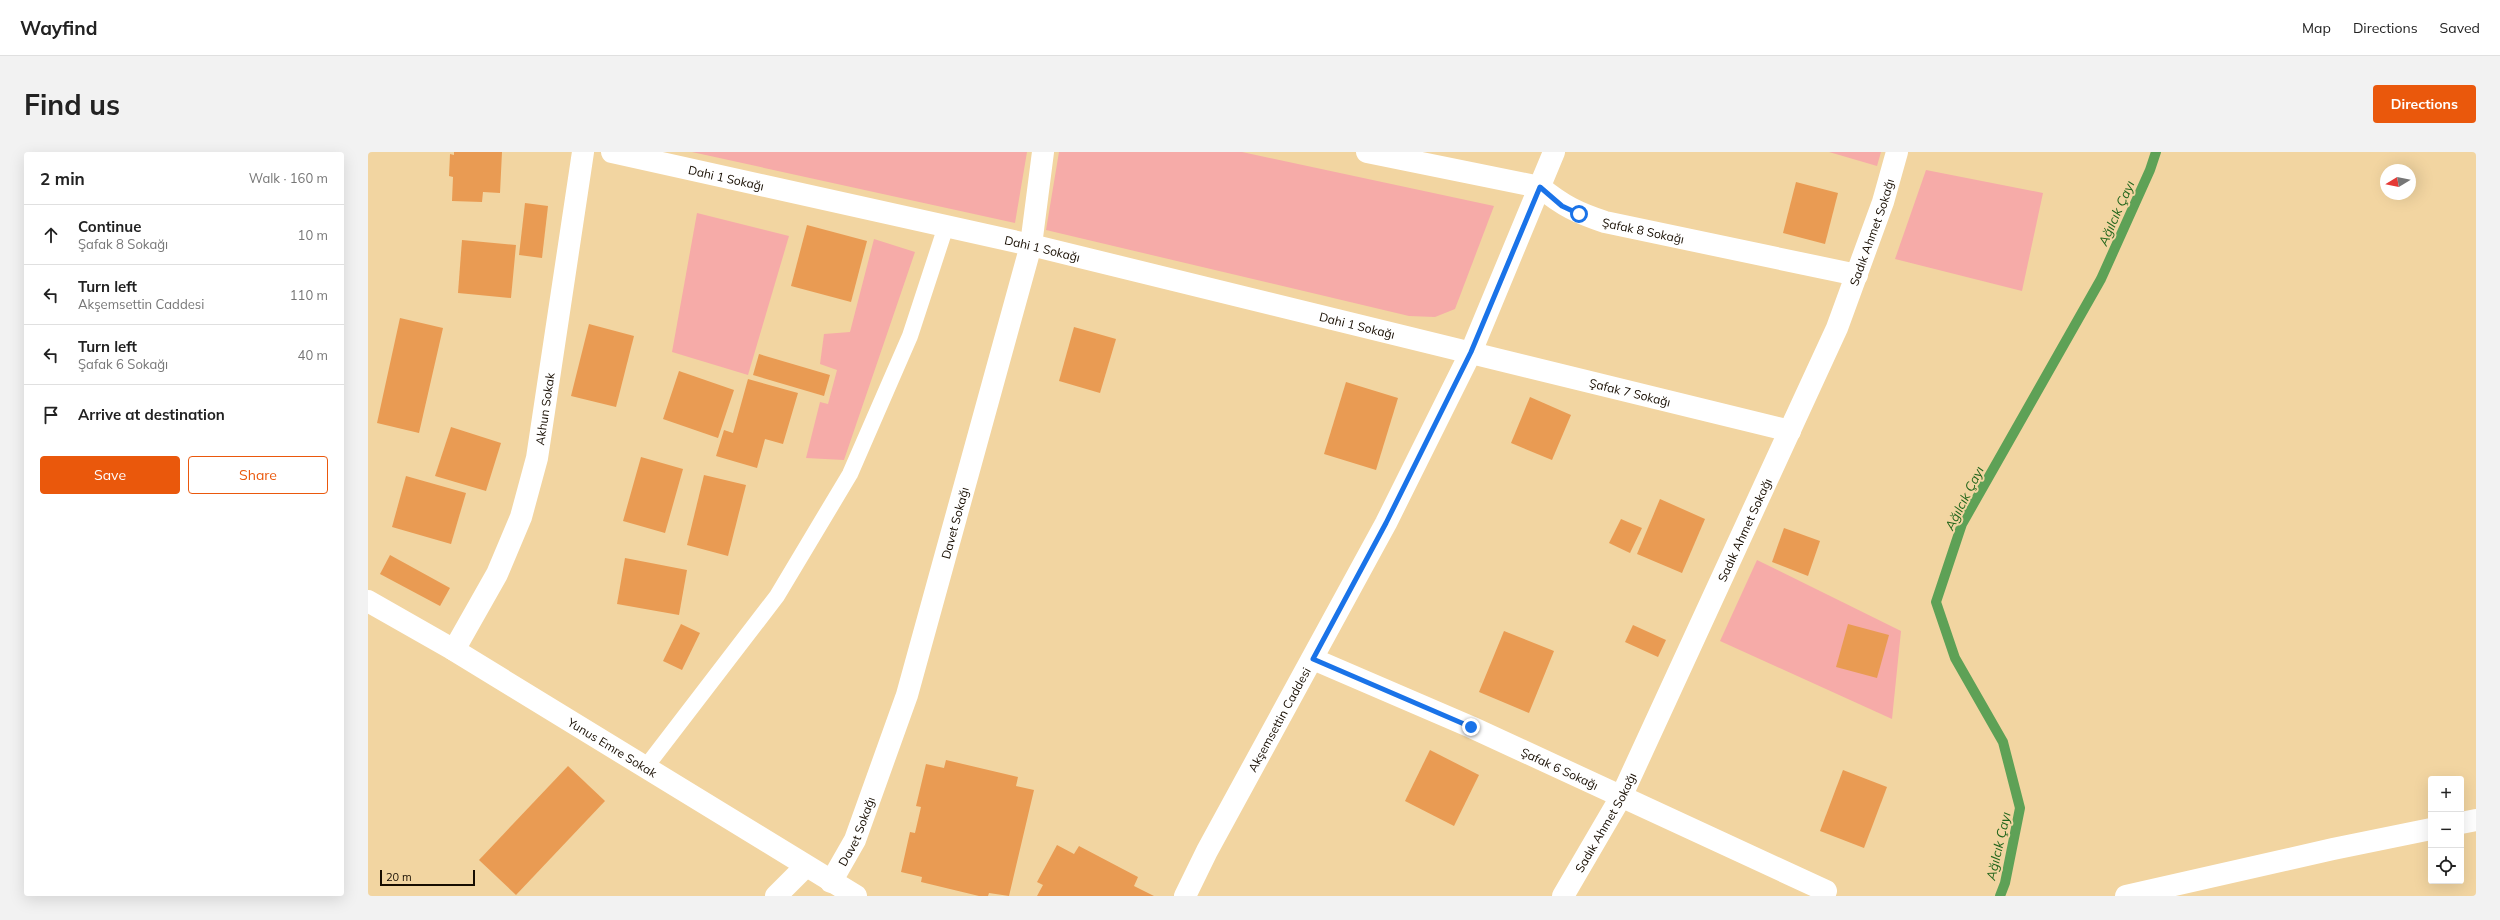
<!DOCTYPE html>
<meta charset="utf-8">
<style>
body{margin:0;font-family:Mulish,sans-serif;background:#f2f2f2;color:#222}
.controls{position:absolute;right:12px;bottom:12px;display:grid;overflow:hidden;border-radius:4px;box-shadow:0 4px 16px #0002}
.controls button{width:36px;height:36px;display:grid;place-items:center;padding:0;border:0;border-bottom:1px solid #e0e0e0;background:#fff;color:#222;font:20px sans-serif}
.compass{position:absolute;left:2012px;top:12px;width:36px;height:36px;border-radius:50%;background:#fff;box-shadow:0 4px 16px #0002;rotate:260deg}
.scale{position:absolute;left:12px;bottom:10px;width:95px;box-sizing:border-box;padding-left:4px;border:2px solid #170d00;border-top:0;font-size:11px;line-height:14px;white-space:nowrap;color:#170d00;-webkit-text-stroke:3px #f2d5a1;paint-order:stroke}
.stop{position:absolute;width:12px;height:12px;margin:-9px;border:3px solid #1a73e8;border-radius:50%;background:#fff}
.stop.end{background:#1a73e8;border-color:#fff;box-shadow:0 1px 4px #0008}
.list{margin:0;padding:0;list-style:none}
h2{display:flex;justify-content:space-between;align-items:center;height:52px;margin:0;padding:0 16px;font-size:17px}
h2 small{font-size:13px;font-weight:400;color:#767676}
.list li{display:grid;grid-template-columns:26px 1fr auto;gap:12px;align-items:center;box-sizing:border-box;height:60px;padding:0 16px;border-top:1px solid #e0e0e0}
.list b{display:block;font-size:15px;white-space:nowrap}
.list p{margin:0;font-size:13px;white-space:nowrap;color:#767676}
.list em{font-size:13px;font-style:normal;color:#767676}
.actions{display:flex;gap:8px;padding:12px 16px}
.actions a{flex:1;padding:9px 0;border:1px solid #ea580c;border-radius:4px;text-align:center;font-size:14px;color:#ea580c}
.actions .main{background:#ea580c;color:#fff}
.icon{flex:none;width:22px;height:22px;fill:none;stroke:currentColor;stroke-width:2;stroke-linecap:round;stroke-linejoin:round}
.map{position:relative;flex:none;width:2108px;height:744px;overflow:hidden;border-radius:4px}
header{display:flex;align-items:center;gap:24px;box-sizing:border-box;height:56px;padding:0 20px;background:#fff;border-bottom:1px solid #e0e0e0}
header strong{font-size:19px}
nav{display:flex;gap:22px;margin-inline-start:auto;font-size:14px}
.intro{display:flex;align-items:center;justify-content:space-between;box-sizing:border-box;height:96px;padding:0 24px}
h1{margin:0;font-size:28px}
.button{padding:10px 18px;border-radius:4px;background:#ea580c;color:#fff;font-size:14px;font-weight:700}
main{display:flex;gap:24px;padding:0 24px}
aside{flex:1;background:#fff;border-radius:4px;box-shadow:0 4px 16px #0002}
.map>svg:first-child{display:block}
.green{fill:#f6aba8}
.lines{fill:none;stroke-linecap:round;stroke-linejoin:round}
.stream{stroke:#5ea156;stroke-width:10}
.building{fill:#e99b53}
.lane{stroke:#fff;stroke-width:16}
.street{stroke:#fff;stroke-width:22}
.secondary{stroke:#fff;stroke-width:22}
.route{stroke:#1a73e8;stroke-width:5}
.labels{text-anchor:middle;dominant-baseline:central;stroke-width:4;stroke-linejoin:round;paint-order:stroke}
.street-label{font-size:12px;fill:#170d00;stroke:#f2d5a1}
.water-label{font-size:13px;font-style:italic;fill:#22651b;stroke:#f2d5a1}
</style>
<header>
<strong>Wayfind</strong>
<nav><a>Map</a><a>Directions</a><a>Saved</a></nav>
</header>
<div class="intro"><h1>Find us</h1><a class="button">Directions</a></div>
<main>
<aside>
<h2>2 min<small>Walk · 160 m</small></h2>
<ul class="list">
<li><svg class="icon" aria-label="ahead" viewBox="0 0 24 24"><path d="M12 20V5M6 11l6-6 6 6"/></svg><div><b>Continue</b><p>Şafak 8 Sokağı</p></div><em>10 m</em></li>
<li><svg class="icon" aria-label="left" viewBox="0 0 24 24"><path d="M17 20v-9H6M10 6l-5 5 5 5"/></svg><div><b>Turn left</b><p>Akşemsettin Caddesi</p></div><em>110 m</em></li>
<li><svg class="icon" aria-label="left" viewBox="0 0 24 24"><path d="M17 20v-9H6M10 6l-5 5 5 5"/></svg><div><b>Turn left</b><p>Şafak 6 Sokağı</p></div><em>40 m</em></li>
<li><svg class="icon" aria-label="arrive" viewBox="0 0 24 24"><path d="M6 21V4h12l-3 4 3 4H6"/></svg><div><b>Arrive at destination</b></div></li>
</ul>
<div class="actions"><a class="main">Save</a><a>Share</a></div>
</aside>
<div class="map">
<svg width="2108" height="744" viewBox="0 0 2108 744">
<rect width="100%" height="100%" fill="#f2d5a1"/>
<g class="green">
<path d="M324,0h335l-12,71z"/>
<path d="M691,0h183l252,54 -39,103 -20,8 -26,-1 -363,-86z"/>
<path d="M1461,0h52l-4,14z"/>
<path d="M1558,18l117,23 -21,98 -127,-32z"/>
<path d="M329,61l92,23 -41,139 -76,-23z"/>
<path d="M506,87l41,13 -71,208 -38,-2 14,-56 8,2 9,-34 -17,-6 4,-30 26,-2z"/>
<path d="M1389,408l144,71 -9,88 -172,-78z"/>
</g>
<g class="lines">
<path class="stream" d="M1632,744l5,-13 15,-75 -17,-66 -48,-84 -19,-56 26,-78 139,-245 49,-109 6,-18"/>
</g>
<g class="building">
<path d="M86,0h48l-2,41 -17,-1 -1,10 -30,-1 1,-24 -4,-1 1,-22 4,1z"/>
<path d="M1428,30l42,11 -13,51 -42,-11z"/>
<path d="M157,51l23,3 -6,52 -23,-3z"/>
<path d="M439,73l60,16 -16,61 -60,-16z"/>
<path d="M94,88l54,5 -5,53 -53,-5z"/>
<path d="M32,166l43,10 -24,105 -42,-10z"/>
<path d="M221,172l45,12 -18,71 -45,-11z"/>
<path d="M706,175l42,12 -16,54 -41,-12z"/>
<path d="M391,202l71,21 -6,21 -71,-21z"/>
<path d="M311,219l55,19 -16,48 -55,-19z"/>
<path d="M380,227l50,14 -15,51 -18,-5 -8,29 -41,-12 8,-26 9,3z"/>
<path d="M978,230l52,16 -22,72 -52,-16z"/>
<path d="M1162,245l41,18 -19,45 -41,-17z"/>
<path d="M83,275l50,16 -15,48 -51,-15z"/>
<path d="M273,305l42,12 -18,64 -42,-12z"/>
<path d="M336,323l42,10 -18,71 -41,-11z"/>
<path d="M38,324l60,17 -15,51 -59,-17z"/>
<path d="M1292,347l45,20 -23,54 -45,-19z"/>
<path d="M1253,367l21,9 -12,25 -21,-10z"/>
<path d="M1416,376l36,13 -12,35 -36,-14z"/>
<path d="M22,403l60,33 -10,18 -60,-32z"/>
<path d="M257,406l62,12 -8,45 -62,-11z"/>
<path d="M313,472l19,9 -18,37 -19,-9z"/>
<path d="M1480,472l41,11 -12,43 -41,-11z"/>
<path d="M1265,473l33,15 -8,17 -33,-15z"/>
<path d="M1136,479l50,20 -25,62 -50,-21z"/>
<path d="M1062,598l49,25 -25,51 -49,-25z"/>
<path d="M578,608l72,17 -2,9 18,4 -25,106 -20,-3 -1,3h-9l-58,-14 1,-5 -21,-5 9,-40 5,1 6,-26 -5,-1 10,-42 18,4z"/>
<path d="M200,614l37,35 -89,94 -37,-35z"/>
<path d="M1475,618l44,17 -23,61 -44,-17z"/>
<path d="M689,693l17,9 5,-8 59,31 -4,9 20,10h-117l6,-11 -6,-3z"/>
</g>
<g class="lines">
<path class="lane" d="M277,616l132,-172 73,-122 60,-138 36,-110"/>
<g class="street">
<path id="s1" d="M244,0l419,93 759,186"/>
<path id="s2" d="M999,0l173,35c23,19 38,26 65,35l252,53"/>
<path id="s3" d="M86,498l43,-76 24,-57 16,-59 46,-306"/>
<path id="s4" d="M945,507l158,68 355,164"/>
<path d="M2093,671l15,-3"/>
<path id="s5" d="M463,730l24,-42 52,-145 124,-450 12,-93"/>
<path d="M408,744l29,-29"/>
<path id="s6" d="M1195,744l59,-101 215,-467 46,-126 14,-50"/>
<path d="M1758,744l207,-47 98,-20"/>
</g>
<g class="secondary">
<path id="s7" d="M0,449l86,49 402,246"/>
<path id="s8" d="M817,744l22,-45 179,-328 85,-171 83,-200"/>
</g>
</g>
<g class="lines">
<path class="route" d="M1103,575l-158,-68 73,-136 85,-171 69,-165 22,19 17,8"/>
</g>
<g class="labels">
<g class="street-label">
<text stroke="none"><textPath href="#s1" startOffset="117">Dahi 1 Sokağı</textPath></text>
<text stroke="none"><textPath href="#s2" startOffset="290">Şafak 8 Sokağı</textPath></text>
<text stroke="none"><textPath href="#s6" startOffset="733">Sadık Ahmet Sokağı</textPath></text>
<text stroke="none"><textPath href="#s1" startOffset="441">Dahi 1 Sokağı</textPath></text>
<text stroke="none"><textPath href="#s1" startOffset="765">Dahi 1 Sokağı</textPath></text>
<text stroke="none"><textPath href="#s1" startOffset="1046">Şafak 7 Sokağı</textPath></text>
<text stroke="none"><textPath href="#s3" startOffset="260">Akhun Sokak</textPath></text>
<text stroke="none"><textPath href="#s5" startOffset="381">Davet Sokağı</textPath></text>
<text stroke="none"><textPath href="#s6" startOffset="409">Sadık Ahmet Sokağı</textPath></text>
<text stroke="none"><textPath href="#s8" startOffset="200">Akşemsettin Caddesi</textPath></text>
<text stroke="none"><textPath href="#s7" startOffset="285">Yunus Emre Sokak</textPath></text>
<text stroke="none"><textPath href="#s4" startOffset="270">Şafak 6 Sokağı</textPath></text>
<text stroke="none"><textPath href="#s6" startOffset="85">Sadık Ahmet Sokağı</textPath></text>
<text stroke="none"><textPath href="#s5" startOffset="57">Davet Sokağı</textPath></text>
</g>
<g class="water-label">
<text transform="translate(1748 61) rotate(-66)">Ağılcık Çayı</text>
<text transform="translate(1596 346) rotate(-63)">Ağılcık Çayı</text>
<text transform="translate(1630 694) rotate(-77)">Ağılcık Çayı</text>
</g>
</g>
</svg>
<div class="controls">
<button>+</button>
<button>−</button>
<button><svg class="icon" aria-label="locate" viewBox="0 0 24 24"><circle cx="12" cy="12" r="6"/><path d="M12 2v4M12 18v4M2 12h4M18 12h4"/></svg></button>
</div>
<svg class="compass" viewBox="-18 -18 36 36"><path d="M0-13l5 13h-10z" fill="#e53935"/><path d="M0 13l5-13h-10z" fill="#767676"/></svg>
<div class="scale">20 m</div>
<div class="stop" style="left:1211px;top:62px"></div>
<div class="stop end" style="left:1103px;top:575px"></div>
</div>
</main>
